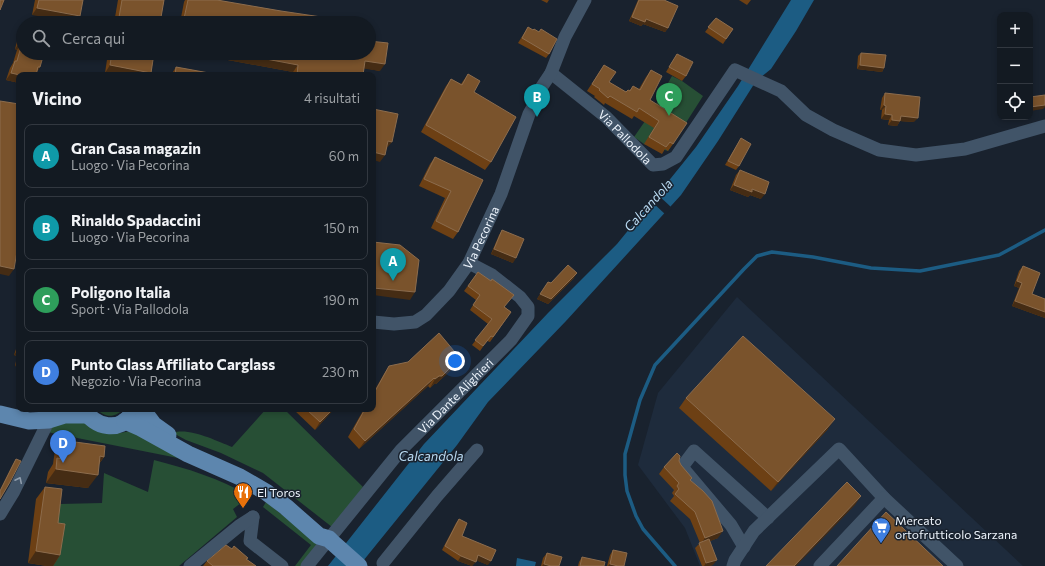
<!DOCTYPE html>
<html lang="it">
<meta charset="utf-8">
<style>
body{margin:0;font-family:Commissioner,sans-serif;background:#1c232a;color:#f1f3f6}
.controls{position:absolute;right:12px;top:12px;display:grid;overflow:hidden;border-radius:8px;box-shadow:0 2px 6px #0003}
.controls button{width:36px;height:36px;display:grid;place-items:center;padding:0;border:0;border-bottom:1px solid #323840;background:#131a22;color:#f1f3f6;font:20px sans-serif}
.you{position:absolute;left:455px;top:361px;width:14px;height:14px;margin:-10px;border:3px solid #fff;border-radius:50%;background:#1a73e8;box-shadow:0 0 0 6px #1a73e833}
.badge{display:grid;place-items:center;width:26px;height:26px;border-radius:50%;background:#54cdc8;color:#fff;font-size:13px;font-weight:700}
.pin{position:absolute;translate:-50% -33px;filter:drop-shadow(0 1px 2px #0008)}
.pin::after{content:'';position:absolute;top:21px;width:14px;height:12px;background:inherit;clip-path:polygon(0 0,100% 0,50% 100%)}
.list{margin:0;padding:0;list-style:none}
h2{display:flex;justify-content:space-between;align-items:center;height:52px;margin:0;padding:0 16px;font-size:17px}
h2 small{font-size:13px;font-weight:400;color:#9da1a5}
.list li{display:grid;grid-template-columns:26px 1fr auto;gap:12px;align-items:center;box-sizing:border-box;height:64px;margin:0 8px 8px;padding:0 8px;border:1px solid #323840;border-radius:8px}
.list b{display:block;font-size:15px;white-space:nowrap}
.list p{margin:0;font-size:13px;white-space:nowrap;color:#9da1a5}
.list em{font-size:13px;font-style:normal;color:#9da1a5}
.icon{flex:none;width:22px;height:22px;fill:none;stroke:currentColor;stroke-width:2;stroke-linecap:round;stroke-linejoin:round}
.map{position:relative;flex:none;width:1045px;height:566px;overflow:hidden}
.search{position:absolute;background:#131a22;box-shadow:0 2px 6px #0003;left:16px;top:16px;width:360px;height:44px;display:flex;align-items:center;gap:10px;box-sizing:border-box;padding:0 14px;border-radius:22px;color:#9da1a5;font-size:15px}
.panel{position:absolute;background:#131a22;box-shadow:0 2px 6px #0003;left:16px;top:72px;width:360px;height:340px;border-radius:8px}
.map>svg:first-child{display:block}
.built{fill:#1e2b3c}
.green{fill:#274f35}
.water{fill:#1c5c83}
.pier{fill:#19222e}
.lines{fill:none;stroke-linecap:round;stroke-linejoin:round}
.stream{stroke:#1c5c83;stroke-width:3.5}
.minor{stroke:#415468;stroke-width:13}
.major{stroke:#5d86ae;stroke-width:17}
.wall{fill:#6d4014}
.shaded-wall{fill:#452c14}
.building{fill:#7a532c;stroke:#8c6c4d}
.oneway{stroke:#8e9cab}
.labels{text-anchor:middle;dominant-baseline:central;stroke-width:3;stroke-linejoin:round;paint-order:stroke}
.street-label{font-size:12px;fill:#edf4fc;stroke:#19222e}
.poi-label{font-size:12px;fill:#edf4fc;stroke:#19222e;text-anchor:start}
.water-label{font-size:13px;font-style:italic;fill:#badbf3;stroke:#19222e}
</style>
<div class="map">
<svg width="1045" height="566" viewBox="0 0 1045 566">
<rect width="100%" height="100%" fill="#19222e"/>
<path class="built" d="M737,297l286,269h-323l-15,-38 -47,-63 20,-72z"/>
<g class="green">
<path d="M672,76l10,5 21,15 -35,55 -24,-7 -10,-7 18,-26z"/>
<path d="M97,409h26c-7,9 -19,9 -26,0z"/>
<path d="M266,409h18l79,78 -31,40 -69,-54 -42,-20 -35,-13 -13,-7c15,-6 44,8 59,14z"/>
<path d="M68,417l46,17 17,-3 57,29 -141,-28 5,-7z"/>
<path d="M154,460c35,9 64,18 96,36l-17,13 4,8 -58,49h-127l8,-62 42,-1 2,-30 44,19z"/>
<path d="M266,502l53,42 -17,22h-7l16,-21 -48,-38z"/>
</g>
<g class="water">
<path d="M791,0h23l-18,31 -25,38 -15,12 -38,60 -37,54 -115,126 -78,81 -31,43 -98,121h-31l96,-122 124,-131 69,-69 54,-66 25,-31 42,-61z"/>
<path d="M517,558l19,4 -1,4h-19z"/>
</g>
<path class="pier" d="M656,193l16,15 -6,7 -15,-14z"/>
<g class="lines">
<path class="stream" d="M675,566l-32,-37 -7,-13 -9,-25 -2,-16v-21l15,-54 15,-35 89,-96 13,-13 15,-4 41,5 58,11 49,3 79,-16 46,-25"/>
<g class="minor">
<path id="s1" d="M551,73l55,44 47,48 10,-1 13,-7 59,-87 46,21 25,24 27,15 46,20 37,5 49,-6 80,-23"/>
<path d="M541,88l10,-15 14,-36 20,-37"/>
<path id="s2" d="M373,322l21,2 21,-2 11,-7 23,-24 20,-28 32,-69 28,-80 9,-16"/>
<path d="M0,514l14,-23 35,-71"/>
<path d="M253,517l-3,24 32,25"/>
<path d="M744,547l-13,-22 -49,-58 12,-16 74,67"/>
<path d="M383,563l54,-67 40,-46"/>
<path d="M190,566l49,-40 14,-9"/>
<path id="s3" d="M307,566l94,-116 110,-110 17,-24v-9l-8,-10 -28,-22 -23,-12"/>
<path d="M733,566l2,-6 19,-29 85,-82 45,49 73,68"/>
<path d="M820,566l64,-68"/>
</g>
<g class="major">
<path d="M84,409c10,19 37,24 48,4"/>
<path d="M142,409l12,16 14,10"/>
<path d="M0,414l29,7 20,-1 16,-5h22"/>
<path d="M125,421l16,7 47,26 52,23 26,15 20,15 33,29 10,3 3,3 27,24"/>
</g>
</g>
<g class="wall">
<path d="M35,0h48l-51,15z"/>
<path d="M118,0h46l-4,23h-46z"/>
<path d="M185,0h32l111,23h-148l4,-21z"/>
<path d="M541,0h8l-2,3z"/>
<path d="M638,0h26l4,28 -3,4 -22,-8 -2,2 -12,-5z"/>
<path d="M739,0h12l-4,5z"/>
<path d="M716,18l17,11 -10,15 -18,-12z"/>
<path d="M528,27l21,27 -3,4 -28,-15z"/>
<path d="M23,30l17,37 -4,6 -17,2v8l-13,-3 4,-12 3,-5 4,-13 -2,-1 3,-12z"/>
<path d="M108,53h46l-3,20 -2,2h-31l-13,-2z"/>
<path d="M190,53h179l11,18 -16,-3 -1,7h-70v-3z"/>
<path d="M861,53l23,15 -2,4 -25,-3 1,-13z"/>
<path d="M677,54l9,22 -4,5 -16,-9z"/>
<path d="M604,65l5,17 17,10 3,-1 4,-5 6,3 7,-12 5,-7 -1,30 23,44 -5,7 -3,-2 -3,5 -18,-10 10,-16 -20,-12 -2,3 -27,-16 -1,2 -10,-8 1,-1 -8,-5z"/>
<path d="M176,67l44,8h-49z"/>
<path d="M468,74l6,18 17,70 -6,8 -64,-38 25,-46 5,-7 10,5z"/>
<path d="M885,93l29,29 -14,-1 -3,5 -9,-1 1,-5 -8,-1 1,-9h-2l2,-12z"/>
<path d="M741,138l-2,28 -3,4 -11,-5z"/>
<path d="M435,157l48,23 -25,52 -5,7 -22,-11 14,-30 -26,-12 11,-22z"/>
<path d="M740,170l21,29 -11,-4 -2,2 -18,-7 6,-15z"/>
<path d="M502,230l11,33 -22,-9 8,-19z"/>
<path d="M1023,266l9,28 13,5v19l-33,-12 7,-18 -5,-2 5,-15z"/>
<path d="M478,272l27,35 6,5 -21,30 -3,-1 -7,10 -8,-6 16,-21 -18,-14 6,-10 -12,-9z"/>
<path d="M574,278l-26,26 -11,-5 11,-17 3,1z"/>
<path d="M19,340v27l-4,-1 2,-10 -3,-1z"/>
<path d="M389,366l63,3 -16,15h-2l-4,4 -2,-2 -69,63 -11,-12 16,-28h9v-16l11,-19z"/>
<path d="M686,398l142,31 -57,62 -92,-83z"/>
<path d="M293,409h41l-19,21z"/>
<path d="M65,437l39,20 -5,7 -11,24 -42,-5 2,-11 5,-8 2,-14z"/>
<path d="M16,459l-16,40v-9l13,-26z"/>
<path d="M679,461l11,20 28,57 -8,3 3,24 -4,1h-7l-7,-18 5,-5 -10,-24 -20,-18 4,-5 -2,-3 2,-3 -15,-16 5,-7z"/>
<path d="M45,487l13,36 2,32 -7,11h-6l-19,-3 8,-64z"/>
<path d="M459,519l3,17 26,29 -12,-5 -4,6 -14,-5 -16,-11 14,-27z"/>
<path d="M232,549l24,17h-53l4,-5z"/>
<path d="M613,550l11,16h-17l3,-11z"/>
<path d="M547,553l12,13h-18l2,-8z"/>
<path d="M582,557l22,9h-27h1l1,-4z"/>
</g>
<g class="shaded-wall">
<path d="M37,8l43,8 -5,7 -43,-8z"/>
<path d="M632,17l14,2 22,9 -3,4 -22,-8 -2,2 -12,-5z"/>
<path d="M20,42l2,1 -5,7 -2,-1z"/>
<path d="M190,53h44l64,12 -5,7z"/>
<path d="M365,61l20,3 -5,7 -20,-3z"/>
<path d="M110,65l41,8 -2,2h-31l-13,-2z"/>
<path d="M860,65l24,3 -2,4 -25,-3z"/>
<path d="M38,67h2l-5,8z"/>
<path d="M11,73l8,2v8l-13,-3z"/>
<path d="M884,105l2,1 -4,4h-2z"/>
<path d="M1045,105v2l-2,2 -13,2v-4z"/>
<path d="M885,114l7,1 -3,5 -8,-1z"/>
<path d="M901,116l17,2 -4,4 -16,-1z"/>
<path d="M892,120l8,1 -3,5 -9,-1z"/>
<path d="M388,141l4,1 -6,7 -3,-1z"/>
<path d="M373,152l12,3 -5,7 -7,-2z"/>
<path d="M734,185l18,4 13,5 -4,5 -11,-4 -2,2 -18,-7z"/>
<path d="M494,249l22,9 -3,5 -22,-9z"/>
<path d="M0,266l14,3 -5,7 -9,-2z"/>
<path d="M577,273l-3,5 -26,26 -11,-5 3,-5z"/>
<path d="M1017,281l5,2 -3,5 -5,-2z"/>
<path d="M373,288l42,4 -5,8 -37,-5z"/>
<path d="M1015,301l30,11v6l-33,-12z"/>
<path d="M19,348v5l-2,3 -3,-1z"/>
<path d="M19,359v8l-4,-1z"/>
<path d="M457,361l-5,8 -16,15h-2l-4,4 5,-9z"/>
<path d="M434,378l-6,8 -69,63 6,-8z"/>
<path d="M333,409h1l-19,21 5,-8z"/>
<path d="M835,419l-7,10 -57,62 7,-9z"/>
<path d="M100,456l4,1 -10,13z"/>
<path d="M56,469l42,6 -10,13 -42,-5z"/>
<path d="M861,496l-6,9 -59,61h-2z"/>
<path d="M723,531l-5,7 -18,7 5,-7z"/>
<path d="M36,551l24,4 -7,11h-6l-19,-3z"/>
<path d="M478,555l13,6 -3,4 -13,-5z"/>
<path d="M461,556l15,6 -4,4 -14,-5z"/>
<path d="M717,560l-4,5 -4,1h-5l2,-3z"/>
<path d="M544,564l7,2h-9z"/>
<path d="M610,564l8,2h-10z"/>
</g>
<g class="building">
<path d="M0,0h4l-4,10z"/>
<path d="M39,0h44l-3,16 -43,-8z"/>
<path d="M122,0h42l-4,23h-42z"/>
<path d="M188,0h29l64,11 47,7v5h-145z"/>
<path d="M639,0h25l14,6 -10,22 -22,-9 -1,3 -13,-5z"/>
<path d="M716,18l17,11 -7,10 -18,-12z"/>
<path d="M528,27l5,3 1,-1 5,3 2,-3 16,10 -8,15 -27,-16z"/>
<path d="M23,31v22h21l-4,14h-2l-2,8h-16l-9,-2 4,-12h2l5,-18 -2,-1z"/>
<path d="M369,41l19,2 -3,21 -20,-3 -2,14h-66l1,-10 -64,-12h135z"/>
<path d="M112,53h42l-3,20 -41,-8z"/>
<path d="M861,53l25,2 -2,13 -24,-3z"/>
<path d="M677,54l16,8 -7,14 -17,-9z"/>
<path d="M604,65l12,7 -7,10 17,10 2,-2 2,1 3,-5 7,4 11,-20 11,6 -12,24 37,23 -14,21 -3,-2 -4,5 -17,-10 10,-16 -20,-13 -2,4 -27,-16 -2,2 -9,-8 1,-1 -8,-5z"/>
<path d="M176,67l44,8h-45z"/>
<path d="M468,74l12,7 -6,11 42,25 -25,45 -65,-37 25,-46 11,6z"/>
<path d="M885,93l35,4 -2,21 -17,-2 -1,5 -8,-1v-5l-7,-1 1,-8 -2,-1z"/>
<path d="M1045,95v10l-15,2v-10z"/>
<path d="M0,101l19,3v136l-5,29 -14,-3z"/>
<path d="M373,109l25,5 -6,28 -4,-1 -3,14 -12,-3z"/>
<path d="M741,138l10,6 -12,22 -11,-5z"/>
<path d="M435,157l48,23 -25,52 -22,-11 15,-30 -27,-12z"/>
<path d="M740,170l29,12 -4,12 -13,-5v3l-18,-7z"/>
<path d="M502,230l22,9 -8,19 -22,-9z"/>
<path d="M373,242l27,3 19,15 -4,32 -42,-4z"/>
<path d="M568,265l9,8 -26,26 -11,-5 8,-12 3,1z"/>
<path d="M1023,266l17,7 -8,21 13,5v13l-30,-11 7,-18 -5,-2z"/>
<path d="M478,272l13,9 1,-2 22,16 -10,12 7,5 -18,25 -2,-1 -8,10 -8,-6 17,-21 -19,-14 7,-10 -12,-9z"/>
<path d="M439,333l20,24 -2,4 -15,15h-3l-4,3 -1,-1 -69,63 -11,-12 11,-20h8v-14l16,-29 19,-4z"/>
<path d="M743,336l92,83 -57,63 -92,-84z"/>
<path d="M306,409h27l-13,13z"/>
<path d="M65,437l10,1v4l30,4 -1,11 -4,-1 -2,19 -42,-6 1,-11 5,1z"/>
<path d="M677,453l3,3 -1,5 2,4 11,13 -2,2 13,11 9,10 11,30 -18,7 -10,-26 -20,-18 4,-5 -2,-3 2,-3 -15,-16z"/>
<path d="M16,459l5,2 -11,21 -10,17v-8z"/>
<path d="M847,482l14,14 -67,70h-28z"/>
<path d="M45,487l17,2 -4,34 7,1 -5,31 -24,-4z"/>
<path d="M886,512l57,54h-106z"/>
<path d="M459,519l8,4 -5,13 34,14 -5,11 -13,-6 -2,7 -15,-6 -16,-10z"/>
<path d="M709,539l8,21 -11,3 -7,-20z"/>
<path d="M226,545l6,4 2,-3 14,12 -2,1 10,7h-43l-6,-5z"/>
<path d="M613,550l14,3 -3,13h-6l-8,-2z"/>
<path d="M547,553l15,4 -3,9h-8l-7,-2z"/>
<path d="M582,557l23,5 -1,4h-24z"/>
</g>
<defs><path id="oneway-chevron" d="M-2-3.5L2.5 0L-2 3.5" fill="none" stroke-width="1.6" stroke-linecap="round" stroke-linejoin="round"/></defs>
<use class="oneway" href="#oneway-chevron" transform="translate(19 480) rotate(-64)"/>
<defs>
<symbol id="restaurant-pin" viewBox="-11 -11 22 30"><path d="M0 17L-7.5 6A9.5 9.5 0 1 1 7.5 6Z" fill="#e8710a" stroke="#19222e"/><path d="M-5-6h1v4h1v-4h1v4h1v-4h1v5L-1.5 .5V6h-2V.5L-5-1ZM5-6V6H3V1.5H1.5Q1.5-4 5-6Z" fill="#fff"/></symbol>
<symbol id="supermarket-pin" viewBox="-11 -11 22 30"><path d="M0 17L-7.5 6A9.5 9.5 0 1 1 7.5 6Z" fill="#3f7fe0" stroke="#19222e"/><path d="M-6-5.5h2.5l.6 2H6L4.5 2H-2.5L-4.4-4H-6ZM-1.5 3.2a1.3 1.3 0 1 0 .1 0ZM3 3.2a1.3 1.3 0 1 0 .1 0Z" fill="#fff"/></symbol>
</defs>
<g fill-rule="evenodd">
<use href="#restaurant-pin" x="232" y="481" width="22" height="30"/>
<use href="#supermarket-pin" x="870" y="516" width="22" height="30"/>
</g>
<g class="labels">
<g class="street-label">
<text stroke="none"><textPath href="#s1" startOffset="98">Via Pallodola</textPath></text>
<text stroke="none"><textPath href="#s2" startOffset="151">Via Pecorina</textPath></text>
<text stroke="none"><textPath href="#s3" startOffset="226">Via Dante Alighieri</textPath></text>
</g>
<g class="poi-label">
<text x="257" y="492">El Toros</text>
<text x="895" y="520">Mercato<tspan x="895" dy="14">ortofrutticolo Sarzana</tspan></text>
</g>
<g class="water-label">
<text transform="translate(648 205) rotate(-48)">Calcandola</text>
<text x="431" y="456">Calcandola</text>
</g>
</g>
</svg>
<div class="controls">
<button>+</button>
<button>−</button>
<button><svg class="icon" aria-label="locate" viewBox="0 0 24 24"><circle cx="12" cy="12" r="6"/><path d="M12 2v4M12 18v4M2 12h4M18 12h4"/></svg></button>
</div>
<div class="you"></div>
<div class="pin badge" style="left:393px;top:281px;background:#0f9aa8">A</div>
<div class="pin badge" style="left:537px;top:117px;background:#0f9aa8">B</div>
<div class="pin badge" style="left:669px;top:116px;background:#2e9e5b">C</div>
<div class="pin badge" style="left:63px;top:463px;background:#3f7fe0">D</div>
<div class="search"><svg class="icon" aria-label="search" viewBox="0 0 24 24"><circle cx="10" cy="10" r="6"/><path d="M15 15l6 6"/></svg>Cerca qui</div>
<section class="panel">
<h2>Vicino<small>4 risultati</small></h2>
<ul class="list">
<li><span class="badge" style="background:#0f9aa8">A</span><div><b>Gran Casa magazin</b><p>Luogo · Via Pecorina</p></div><em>60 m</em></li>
<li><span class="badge" style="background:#0f9aa8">B</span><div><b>Rinaldo Spadaccini</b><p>Luogo · Via Pecorina</p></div><em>150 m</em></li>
<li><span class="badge" style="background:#2e9e5b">C</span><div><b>Poligono Italia</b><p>Sport · Via Pallodola</p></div><em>190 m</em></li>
<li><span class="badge" style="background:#3f7fe0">D</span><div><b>Punto Glass Affiliato Carglass</b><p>Negozio · Via Pecorina</p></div><em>230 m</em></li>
</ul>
</section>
</div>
